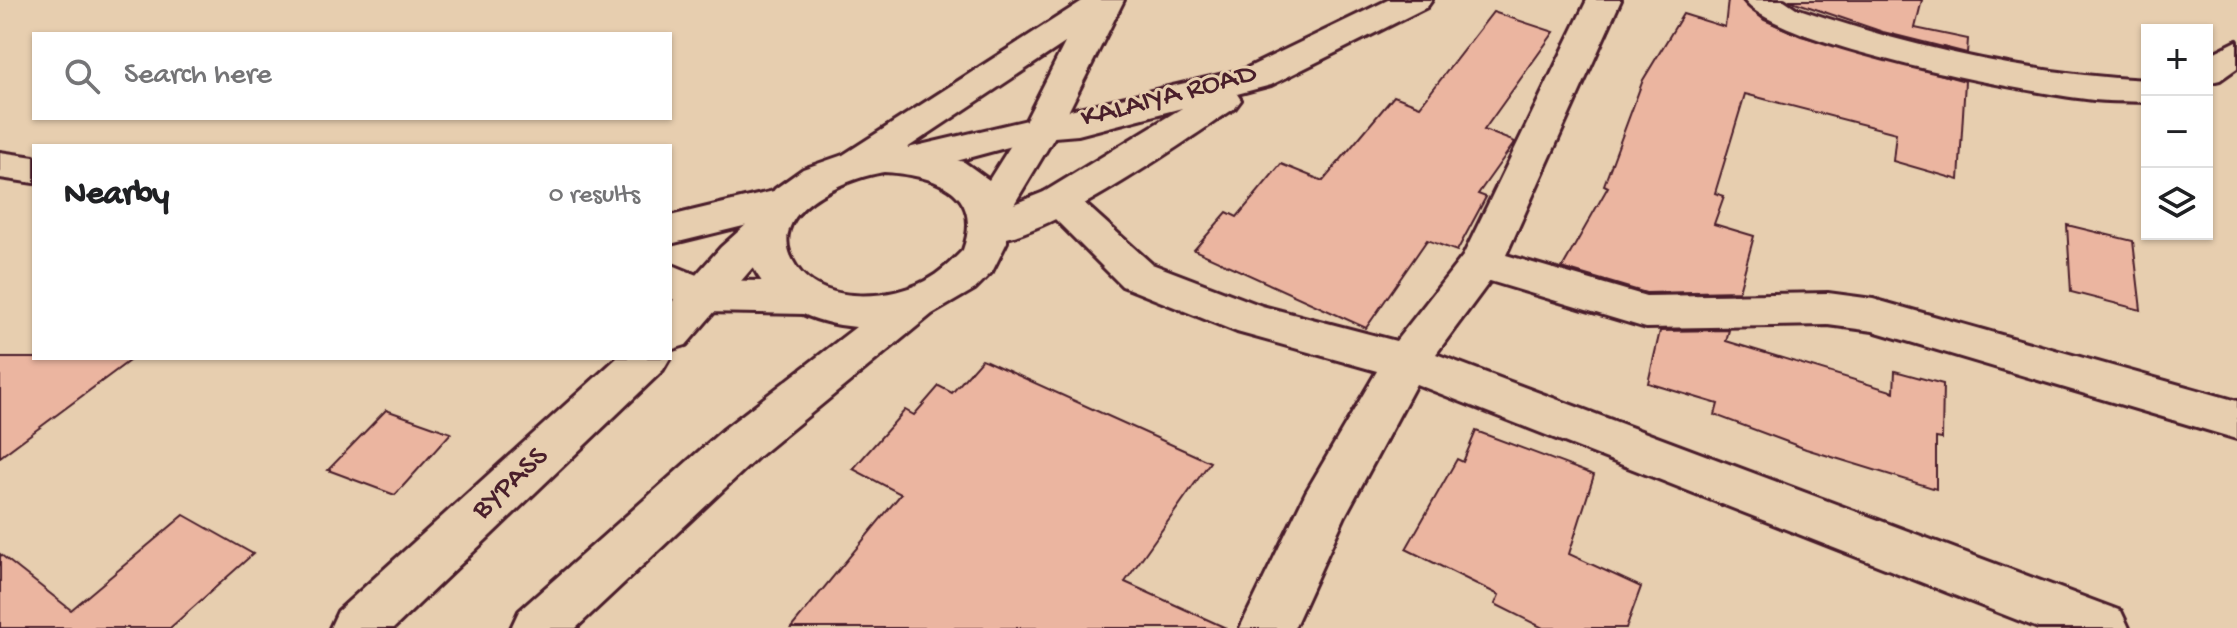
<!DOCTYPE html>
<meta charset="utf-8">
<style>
body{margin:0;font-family:"Gochi Hand",sans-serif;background:#f2f2f2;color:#202124}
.controls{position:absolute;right:24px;top:24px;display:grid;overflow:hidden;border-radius:0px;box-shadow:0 2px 6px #0004}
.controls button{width:72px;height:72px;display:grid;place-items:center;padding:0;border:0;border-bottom:2px solid #e0e0e0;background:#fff;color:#202124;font:40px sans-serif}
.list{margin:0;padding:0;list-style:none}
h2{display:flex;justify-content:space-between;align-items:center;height:104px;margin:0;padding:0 32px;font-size:34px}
h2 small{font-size:26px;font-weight:400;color:#757577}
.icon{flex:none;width:44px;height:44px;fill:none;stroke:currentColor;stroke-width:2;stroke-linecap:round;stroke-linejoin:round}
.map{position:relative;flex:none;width:2237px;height:628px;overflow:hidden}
.search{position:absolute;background:#fff;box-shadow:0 2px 6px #0004;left:32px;top:32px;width:640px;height:88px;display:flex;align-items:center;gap:20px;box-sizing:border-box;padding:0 28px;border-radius:0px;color:#757577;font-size:30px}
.panel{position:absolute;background:#fff;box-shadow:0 2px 6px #0004;left:32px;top:144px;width:640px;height:216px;border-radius:0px}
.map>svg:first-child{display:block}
.building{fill:#ebb5a0;stroke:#4a1f2b;stroke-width:2}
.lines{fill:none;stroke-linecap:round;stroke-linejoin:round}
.minor-casing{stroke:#4a1f2b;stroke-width:6}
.secondary-casing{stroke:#4a1f2b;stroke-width:6}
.primary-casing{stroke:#4a1f2b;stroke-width:6}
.minor{fill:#e7ceaf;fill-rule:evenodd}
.secondary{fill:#e7ceaf;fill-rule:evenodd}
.primary{fill:#e7ceaf;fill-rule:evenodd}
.labels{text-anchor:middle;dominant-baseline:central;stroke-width:6;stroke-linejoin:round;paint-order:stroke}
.street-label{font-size:30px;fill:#4a1f2b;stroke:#e7ceaf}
</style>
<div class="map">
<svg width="2237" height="628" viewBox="0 0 2237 628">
<rect width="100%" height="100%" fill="#e7ceaf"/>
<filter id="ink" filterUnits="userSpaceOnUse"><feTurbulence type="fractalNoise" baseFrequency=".0125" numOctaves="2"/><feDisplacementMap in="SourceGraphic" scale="16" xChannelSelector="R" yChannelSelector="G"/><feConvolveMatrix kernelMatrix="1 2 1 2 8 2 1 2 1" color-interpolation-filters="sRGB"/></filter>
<g filter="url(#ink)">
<g class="building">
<path d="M1728,0h13l23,20 37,16 164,45 -6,99 -66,-19 3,-28 -151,-39 -30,99 9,3 -10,28 40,12 -15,55 -93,2 -84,-25 46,-81 -4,-2 39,-105 40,-66 42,13z"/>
<path d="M1789,0h133l-7,28 53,11 -1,14 -84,-21z"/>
<path d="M1493,12l61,20 -70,98 31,12 -37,52 8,3 -29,54 -30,-11 -61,88 -172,-78 33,-38 10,5 44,-53 42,17 71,-85 26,10z"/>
<path d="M2067,225l66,16 8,69 -70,-18z"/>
<path d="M1729,330l-3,11 168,51 1,-21 48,13 -1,55 -6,-1v51l-130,-40 -91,-34 3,-11 -70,-21 12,-52z"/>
<path d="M0,358h133l-133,99z"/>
<path d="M982,359l228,103 -85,120 101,46h-435l110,-134 -48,-25 52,-59 9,5 25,-29 13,7z"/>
<path d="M386,410l65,23 -56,62 -67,-25z"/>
<path d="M1476,431l118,44 -25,79 72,33 -15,41h-83l-48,-24 4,-9 -93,-46 51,-90 6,3z"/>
<path d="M184,515l69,39 -83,74h-170v-74l71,56z"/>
</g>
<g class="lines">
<defs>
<g id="minor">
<path d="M1587,0h34l-115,255 140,41 182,-3 45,6 364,102v38l-364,-108 -45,-6 -182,3 -156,-47 -54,73 685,257 8,17h-91l-622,-244 -71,132 -51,112h-54l66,-136 71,-121 -140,-39 -115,-46 -84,-84 6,-10 14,-4 14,4 80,72 110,42 134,35 67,-85z"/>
<path d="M1744,0h40l12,8c114,39 230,66 351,72v22c-20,-1 -41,0 -61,-3 -61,-7 -311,-54 -342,-99z"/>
<path d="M2237,41v27l-17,12 -13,3v-27z"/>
</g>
<g id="secondary">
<path d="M1388,0h44l-5,7 -156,78 -34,9 4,6 -6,8c-49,32 -208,147 -261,132l-6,-10 6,-10 70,-28 138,-84 -104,27 -36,3 -130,35 -14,-4 -6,-9 6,-9 14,-4 333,-78z"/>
<path d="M0,152l34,5v26l-34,-5z"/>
<path d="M786,188l14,4 6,10 -6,10 -130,32v-28z"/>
<path d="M670,264l39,16 96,2 15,5 7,11 -7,11 -15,5 -101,-2 -34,-14z"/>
</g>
<g id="primary">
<path d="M1084,0h40l-63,126 -54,90v26l-15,30 -17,17 -43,25 -174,143 -182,171h-65l8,-17 205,-182 132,-102c-43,-4 -83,-20 -103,-60l-67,78 -16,5v-46l51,-57 35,-31 19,-27 28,-20 40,-14zM1065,43l-42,83 -34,54 -25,-18 -57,-14zM884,172c47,3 101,17 79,78 -12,12 -23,23 -38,31 -35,19 -104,24 -129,-15 -36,-54 50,-88 88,-94z"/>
<path d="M617,358h53l-7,12 -269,258h-64l8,-17z"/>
</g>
</defs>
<use href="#minor" class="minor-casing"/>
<use href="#secondary" class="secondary-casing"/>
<use href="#primary" class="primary-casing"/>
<use href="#minor" class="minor"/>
<use href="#secondary" class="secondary"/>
<use href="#primary" class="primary"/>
</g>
</g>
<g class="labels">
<g class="street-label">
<text transform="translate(1169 97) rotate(-15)">KALAIYA ROAD</text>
<text transform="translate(511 484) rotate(-43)">BYPASS</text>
</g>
</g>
</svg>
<div class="controls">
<button>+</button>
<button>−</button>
<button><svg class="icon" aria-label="layers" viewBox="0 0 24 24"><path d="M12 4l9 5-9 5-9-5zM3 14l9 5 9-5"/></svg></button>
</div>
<div class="search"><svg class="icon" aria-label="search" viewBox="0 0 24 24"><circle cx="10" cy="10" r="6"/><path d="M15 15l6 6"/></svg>Search here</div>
<section class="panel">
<h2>Nearby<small>0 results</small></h2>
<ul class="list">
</ul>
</section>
</div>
